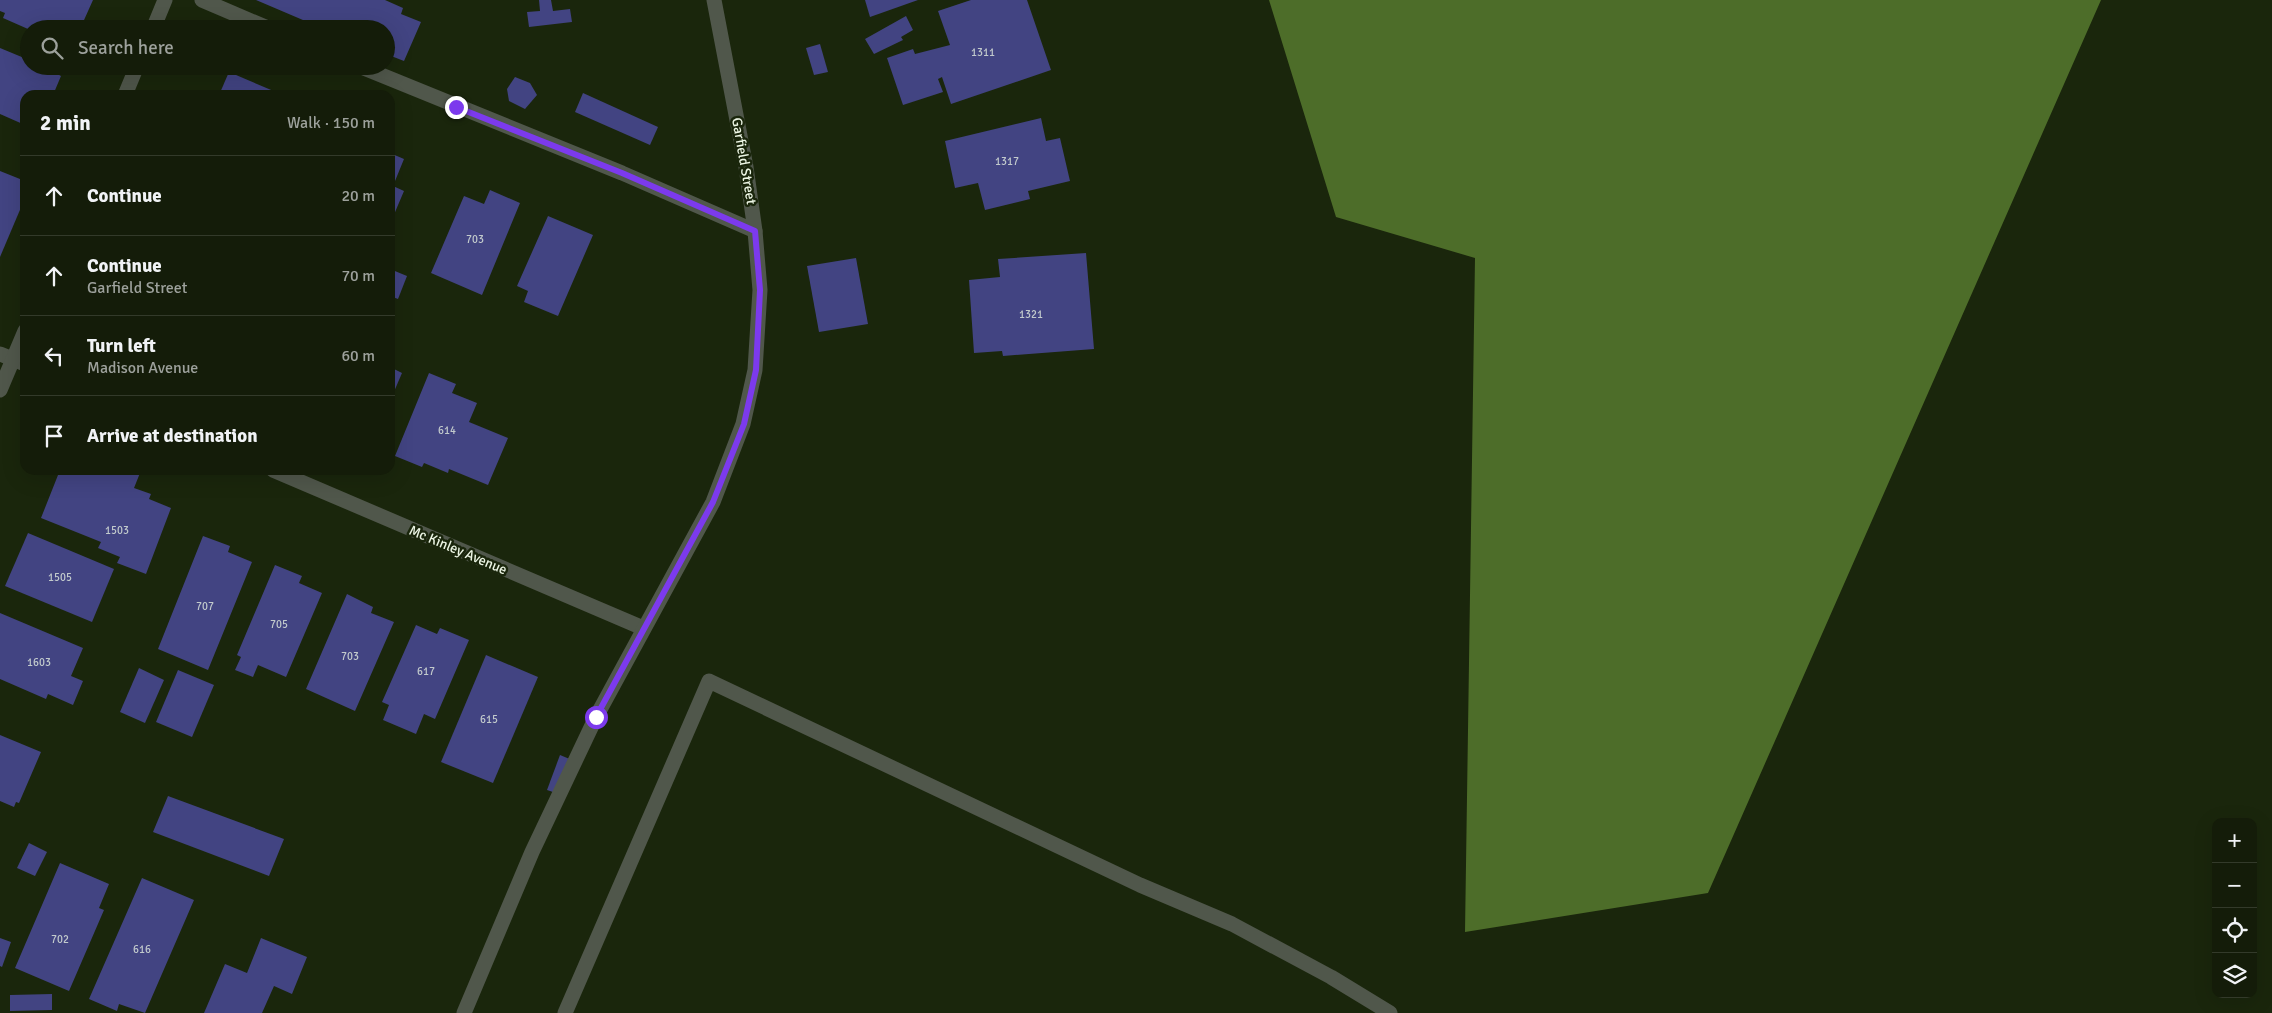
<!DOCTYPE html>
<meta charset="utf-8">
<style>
body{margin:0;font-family:Signika,sans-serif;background:#212917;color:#f1f3f6}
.controls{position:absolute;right:15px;bottom:15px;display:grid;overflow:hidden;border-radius:10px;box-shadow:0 5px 20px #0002}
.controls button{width:45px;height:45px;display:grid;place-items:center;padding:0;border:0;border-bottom:1px solid #333a2a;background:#141c09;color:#f1f3f6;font:25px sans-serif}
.stop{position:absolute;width:15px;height:15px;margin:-11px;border:4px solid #7c3aed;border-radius:50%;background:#fff}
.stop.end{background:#7c3aed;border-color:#fff;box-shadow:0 1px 5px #0008}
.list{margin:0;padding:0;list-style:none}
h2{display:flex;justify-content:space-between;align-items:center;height:65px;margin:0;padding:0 20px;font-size:21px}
h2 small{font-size:16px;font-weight:400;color:#9da19c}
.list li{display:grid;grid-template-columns:32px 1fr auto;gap:15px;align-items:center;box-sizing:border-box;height:80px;padding:0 20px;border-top:1px solid #333a2a}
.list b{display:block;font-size:19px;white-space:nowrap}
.list p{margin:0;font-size:16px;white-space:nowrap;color:#9da19c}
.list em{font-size:16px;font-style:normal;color:#9da19c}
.icon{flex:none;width:28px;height:28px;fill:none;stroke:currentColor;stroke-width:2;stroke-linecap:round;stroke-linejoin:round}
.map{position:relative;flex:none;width:2272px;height:1013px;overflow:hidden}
.search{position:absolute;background:#141c09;box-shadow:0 5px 20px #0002;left:20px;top:20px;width:375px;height:55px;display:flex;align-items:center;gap:12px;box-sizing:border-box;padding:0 18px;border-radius:28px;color:#9da19c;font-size:19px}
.panel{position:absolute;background:#141c09;box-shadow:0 5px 20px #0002;left:20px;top:90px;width:375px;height:385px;border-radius:15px}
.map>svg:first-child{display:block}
.water{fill:#4d6d29}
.building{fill:#424482}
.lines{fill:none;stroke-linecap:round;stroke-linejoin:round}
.minor{stroke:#50574b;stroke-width:15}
.route{stroke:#7c3aed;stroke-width:6}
.labels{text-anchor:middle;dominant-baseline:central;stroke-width:5;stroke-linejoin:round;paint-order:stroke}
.number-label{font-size:11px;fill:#c2cacc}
.street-label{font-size:14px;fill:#edf6e5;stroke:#1a260c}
</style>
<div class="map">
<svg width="2272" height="1013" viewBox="0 0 2272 1013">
<rect width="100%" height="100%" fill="#1a260c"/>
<path class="water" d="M1269,0h832l-393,893 -243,39 10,-674 -139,-41z"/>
<g class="building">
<path d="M0,0h93l-13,29 -11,-6 -3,6h-38l-25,-11 2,-5 -5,-2z"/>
<path d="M256,0h129l18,8 -2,6 20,8 -17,39 -18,-7v-25h-62z"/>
<path d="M539,0h12l2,11 17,-2 2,13 -43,5 -2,-15 13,-1z"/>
<path d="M865,0h53l-48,17z"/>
<path d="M971,0h56l24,70 -100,34 -9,-27 -4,2 5,13 -40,13 -16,-47 26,-9 2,5 35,-9 -12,-34z"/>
<path d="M906,16l7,14 -12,7 2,3 -29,14 -9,-15z"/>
<path d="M820,44l8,28 -14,3 -8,-27z"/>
<path d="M0,48l29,12v6h13l19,10 -8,19h-28v30l-25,-11z"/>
<path d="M229,72l54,23h-64z"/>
<path d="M515,77l15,6 7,12 -12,14 -16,-8 -2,-12z"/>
<path d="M583,93l75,34 -8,18 -75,-33z"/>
<path d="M1041,118l5,23 14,-3 10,43 -42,10 2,8 -45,11 -7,-27 -23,5 -10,-47z"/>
<path d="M390,153l14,6 -11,27 11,5 -14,33z"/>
<path d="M0,171l25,10v17l-25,59z"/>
<path d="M490,190l30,13 -38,92 -51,-22 33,-77 20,8z"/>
<path d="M548,216l45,19 -35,81 -34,-14 4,-11 -11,-5z"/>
<path d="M1086,253l8,96 -91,7 -1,-5 -28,2 -5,-73 31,-3 -2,-18z"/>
<path d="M856,258l12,66 -49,8 -12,-66z"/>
<path d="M390,269l17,7 -9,23 -8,-3z"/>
<path d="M390,367l12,6 -12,28z"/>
<path d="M429,373l27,11 -4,9 25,10 -8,19 39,16 -20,47 -39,-16 -1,4 -24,-10 -2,4 -27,-11z"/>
<path d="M60,470h30l9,3 1,-3h31l9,3 -6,15 17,6 -2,5 22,9 -25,66 -29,-11 3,-6 -22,-9 3,-6 -60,-24z"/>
<path d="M28,533l86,36 -22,53 -87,-36z"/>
<path d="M203,536l27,10 -2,6 24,10 -44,108 -50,-21z"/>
<path d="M275,565l27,11 -3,7 23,10 -36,84 -28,-12 -5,12 -18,-7 6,-13 -4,-2z"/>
<path d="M347,594l26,13 -2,6 23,9 -39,89 -49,-22z"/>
<path d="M0,613l83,35 -12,28 12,5 -10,24 -25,-11 -2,5 -46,-20z"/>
<path d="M416,625l21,9 3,-6 29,12 -34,79 -11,-5 -8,20 -33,-14 6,-15 -7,-3z"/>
<path d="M486,655l52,22 -45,106 -52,-21z"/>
<path d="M139,668l25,12 -19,43 -25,-11z"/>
<path d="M178,670l36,15 -22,52 -36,-15z"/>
<path d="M0,735l41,17 -22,51 -3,-1 -2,5 -14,-6z"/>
<path d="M560,755l12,5 -13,34 -12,-4z"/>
<path d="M168,796l116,43 -15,37 -116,-44z"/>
<path d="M29,843l18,9 -12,24 -18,-8z"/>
<path d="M60,863l49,21 -10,24 5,2 -35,81 -54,-23z"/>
<path d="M142,878l52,22 -49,113 -26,-9 -2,7 -28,-12z"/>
<path d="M0,938l11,4 -9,25 -2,-1z"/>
<path d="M261,938l46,19 -15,37 -18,-8 -12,27h-58l21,-49 22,9z"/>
<path d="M52,994v16l-42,1v-16z"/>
</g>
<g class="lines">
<g class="minor">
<path d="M202,0l68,29"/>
<path d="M153,29l12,-29"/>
<path d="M359,66l263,107 133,58"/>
<path d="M125,95l12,-29"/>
<path d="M0,354l25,10"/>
<path d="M0,390l25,-59"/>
<path d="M273,470l370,158"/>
<path d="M464,1013l68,-161 64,-135 117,-215 30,-78 12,-54 5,-80 -5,-59 -9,-64 -32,-167"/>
<path d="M565,1013l144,-332 431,204 92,39 99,53 59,36"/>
</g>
</g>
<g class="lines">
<path class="route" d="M456,107l166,66 133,58 5,59 -4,80 -12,54 -31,78 -117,215"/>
</g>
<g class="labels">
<g class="number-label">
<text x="983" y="52">1311</text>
<text x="1007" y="161">1317</text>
<text x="475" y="239">703</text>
<text x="1031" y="314">1321</text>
<text x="447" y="430">614</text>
<text x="117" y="530">1503</text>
<text x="60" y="577">1505</text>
<text x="205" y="606">707</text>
<text x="279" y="624">705</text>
<text x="350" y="656">703</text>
<text x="39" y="662">1603</text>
<text x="426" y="671">617</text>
<text x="489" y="719">615</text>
<text x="60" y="939">702</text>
<text x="142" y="949">616</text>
</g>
<g class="street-label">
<text transform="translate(744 161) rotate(80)">Garfield Street</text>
<text transform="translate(458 550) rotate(23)">Mc Kinley Avenue</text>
</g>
</g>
</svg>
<div class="controls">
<button>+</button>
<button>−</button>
<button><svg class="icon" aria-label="locate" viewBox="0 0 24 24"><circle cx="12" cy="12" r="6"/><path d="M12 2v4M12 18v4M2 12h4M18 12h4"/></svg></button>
<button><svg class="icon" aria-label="layers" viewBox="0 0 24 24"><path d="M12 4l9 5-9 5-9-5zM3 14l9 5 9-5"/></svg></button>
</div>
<div class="stop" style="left:596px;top:717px"></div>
<div class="stop end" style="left:456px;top:107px"></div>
<div class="search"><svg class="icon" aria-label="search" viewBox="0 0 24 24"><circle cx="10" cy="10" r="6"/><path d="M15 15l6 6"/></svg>Search here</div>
<section class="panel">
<h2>2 min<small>Walk · 150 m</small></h2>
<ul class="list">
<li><svg class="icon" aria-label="ahead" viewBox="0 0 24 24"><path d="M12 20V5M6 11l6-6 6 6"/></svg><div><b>Continue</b></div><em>20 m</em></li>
<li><svg class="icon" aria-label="ahead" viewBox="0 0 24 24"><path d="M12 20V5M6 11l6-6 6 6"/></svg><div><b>Continue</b><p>Garfield Street</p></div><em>70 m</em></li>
<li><svg class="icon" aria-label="left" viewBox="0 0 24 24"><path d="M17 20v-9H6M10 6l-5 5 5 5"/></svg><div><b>Turn left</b><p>Madison Avenue</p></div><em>60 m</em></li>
<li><svg class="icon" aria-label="arrive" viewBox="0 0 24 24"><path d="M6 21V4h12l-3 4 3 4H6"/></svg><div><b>Arrive at destination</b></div></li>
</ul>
</section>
</div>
